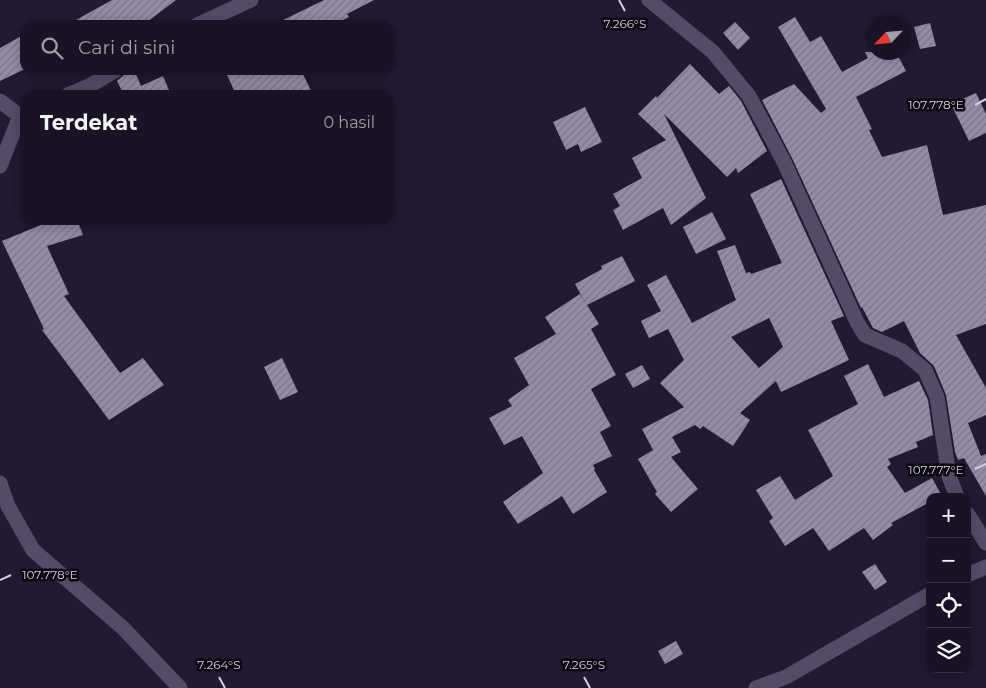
<!DOCTYPE html>
<html lang="id">
<meta charset="utf-8">
<style>
body{margin:0;font-family:Montserrat,sans-serif;background:#272032;color:#f1f3f6}
.controls{position:absolute;right:15px;bottom:15px;display:grid;overflow:hidden;border-radius:10px;box-shadow:0 2px 12px #0003}
.controls button{width:45px;height:45px;display:grid;place-items:center;padding:0;border:0;border-bottom:1px solid #383243;background:#1a1326;color:#f1f3f6;font:25px sans-serif}
.compass{position:absolute;left:866px;top:15px;width:45px;height:45px;border-radius:50%;background:#1a1326;box-shadow:0 2px 12px #0003;rotate:244deg}
.list{margin:0;padding:0;list-style:none}
h2{display:flex;justify-content:space-between;align-items:center;height:65px;margin:0;padding:0 20px;font-size:21px}
h2 small{font-size:16px;font-weight:400;color:#9f9ea7}
.icon{flex:none;width:28px;height:28px;fill:none;stroke:currentColor;stroke-width:2;stroke-linecap:round;stroke-linejoin:round}
.map{position:relative;flex:none;width:986px;height:688px;overflow:hidden}
.search{position:absolute;background:#1a1326;box-shadow:0 2px 12px #0003;left:20px;top:20px;width:375px;height:55px;display:flex;align-items:center;gap:12px;box-sizing:border-box;padding:0 18px;border-radius:15px;color:#9f9ea7;font-size:19px}
.panel{position:absolute;background:#1a1326;box-shadow:0 2px 12px #0003;left:20px;top:90px;width:375px;height:135px;border-radius:15px}
.map>svg:first-child{display:block}
.building{fill:url(#building-hatch);fill-rule:evenodd}
.lines{fill:none;stroke-linecap:round;stroke-linejoin:round}
.minor{stroke:#544b67;stroke-width:15}
.ticks{fill:none;stroke:#d4cfe0;stroke-width:2}
.ticks-label{font-size:12px;text-anchor:middle;fill:#d4cfe0;stroke:#0a0711;stroke-width:5;stroke-linejoin:round;paint-order:stroke}
</style>
<div class="map">
<svg width="986" height="688" viewBox="0 0 986 688">
<defs>
<pattern id="building-hatch" width="6" height="6" patternUnits="userSpaceOnUse" patternTransform="scale(1.25)"><rect width="6" height="6" fill="#948ba7"/><path d="M-1 1l2-2M0 6l6-6M5 7l2-2" fill="none" stroke="#7b7489"/></pattern>
</defs>
<rect width="100%" height="100%" fill="#221932"/>
<g class="building">
<path d="M112,0h64l-33,25h-76z"/>
<path d="M324,0h50l-27,14 2,3 -16,8h-60z"/>
<path d="M795,17l15,25 11,-6 21,36 26,-14 -3,-6h31l10,19 -50,26 16,32 -3,1 13,27 45,-12 16,70 43,-10v119l-30,11 30,53v27l-18,8 13,33 5,-2v42l-22,-38 -6,2 -3,-8 -9,-57 -12,-29 -14,-13 -16,-32 -22,11 -9,-4 -11,-21 -1,1 -69,-150 -30,-58 32,-16 27,29 5,-4 -48,-82z"/>
<path d="M735,22l15,16 -12,12 -15,-17z"/>
<path d="M930,23l6,23 -16,3 -6,-22z"/>
<path d="M25,34v35l-25,12v-33z"/>
<path d="M690,64l29,30 10,-8 12,15 26,50 -29,22 -2,-5 -9,9 -63,-63 42,84 -35,27 -8,-17 -40,22 -10,-20 7,-4 -7,-12 29,-16 -10,-20 34,-18 -28,-26 18,-18 1,2z"/>
<path d="M125,70h9l7,16 22,-10 8,19h-52l4,-2 -6,-12 7,-6z"/>
<path d="M225,70h76l12,25h-77z"/>
<path d="M976,93l10,21v19l-17,8 -18,-37z"/>
<path d="M585,107l17,35 -21,10 -3,-8 -12,6 -13,-28z"/>
<path d="M781,179l63,137 -13,5 18,39 -68,32 -5,-11 -36,32 10,7 -17,26 -30,-20 -3,3 -5,-4 -23,12 9,15 -10,5 27,32 -27,23 -16,-18 2,-2 -19,-33 15,-9 -11,-21 42,-22 -24,-24 24,-23 -16,-31 -19,9 -8,-17 20,-10 -14,-26 19,-10 26,48 44,-23 -19,-49 18,-6 11,28 4,-1 1,2 31,-11 -32,-69zM769,318l14,29 -24,21 -28,-31z"/>
<path d="M712,212l14,27 -30,15 -13,-27z"/>
<path d="M53,220h24l6,15 -36,11 22,48 -5,2 56,77 23,-15 21,27 -55,35 -67,-90 2,-1 -42,-88z"/>
<path d="M622,256l13,25 -48,24 12,19 -8,5 25,46 -25,14 20,37 -11,6 12,24 -19,9 2,4 -1,1 13,22 -34,22 -11,-18 -44,28 -15,-22 40,-29 -21,-37 -18,9 -15,-27 23,-12 -4,-6 21,-15 -15,-27 42,-24 -11,-17 35,-23 6,10 -11,-20 27,-15 -1,-3z"/>
<path d="M282,358l16,34 -18,8 -16,-33z"/>
<path d="M868,364l16,33 35,-16 9,19 5,35 -17,7 2,5 -30,12 3,5 -4,3 18,26 27,-15 10,18 -12,1v5l-39,21 2,2 -20,15 -9,-12 -35,23 -16,-23 -28,18 -16,-25 4,-3 -17,-28 24,-14 15,24 38,-24 -25,-46 50,-26 -14,-28z"/>
<path d="M642,365l8,14 -17,9 -8,-14z"/>
<path d="M875,564l12,18 -12,8 -13,-18z"/>
<path d="M676,641l7,13 -18,10 -7,-13z"/>
</g>
<g class="lines">
<g class="minor">
<path d="M649,0l64,52 36,44 35,66 73,160 8,13 37,16 23,19 12,27 12,79 8,21"/>
<path d="M197,25l54,-25"/>
<path d="M68,95l21,-9 27,-16"/>
<path d="M0,101l20,15"/>
<path d="M0,166l20,-50 5,-2"/>
<path d="M0,483l8,23 25,44 90,78 57,60"/>
<path d="M967,513l19,30"/>
<path d="M967,575l19,-8"/>
<path d="M756,688l30,-11 144,-83"/>
</g>
</g>
<path class="ticks" d="M619,0l6,11M975,105l11,-6M975,469l11,-5M0,580l11,-5M219,677l6,11M584,677l6,11"/>
<g class="ticks-label">
<text x="625" y="28">7.266°S</text>
<text x="936" y="109">107.778°E</text>
<text x="936" y="474">107.777°E</text>
<text x="50" y="579">107.778°E</text>
<text x="219" y="669">7.264°S</text>
<text x="584" y="669">7.265°S</text>
</g>
</svg>
<div class="controls">
<button>+</button>
<button>−</button>
<button><svg class="icon" aria-label="locate" viewBox="0 0 24 24"><circle cx="12" cy="12" r="6"/><path d="M12 2v4M12 18v4M2 12h4M18 12h4"/></svg></button>
<button><svg class="icon" aria-label="layers" viewBox="0 0 24 24"><path d="M12 4l9 5-9 5-9-5zM3 14l9 5 9-5"/></svg></button>
</div>
<svg class="compass" viewBox="-18 -18 36 36"><path d="M0-13l5 13h-10z" fill="#e53935"/><path d="M0 13l5-13h-10z" fill="#9f9ea7"/></svg>
<div class="search"><svg class="icon" aria-label="search" viewBox="0 0 24 24"><circle cx="10" cy="10" r="6"/><path d="M15 15l6 6"/></svg>Cari di sini</div>
<section class="panel">
<h2>Terdekat<small>0 hasil</small></h2>
<ul class="list">
</ul>
</section>
</div>
